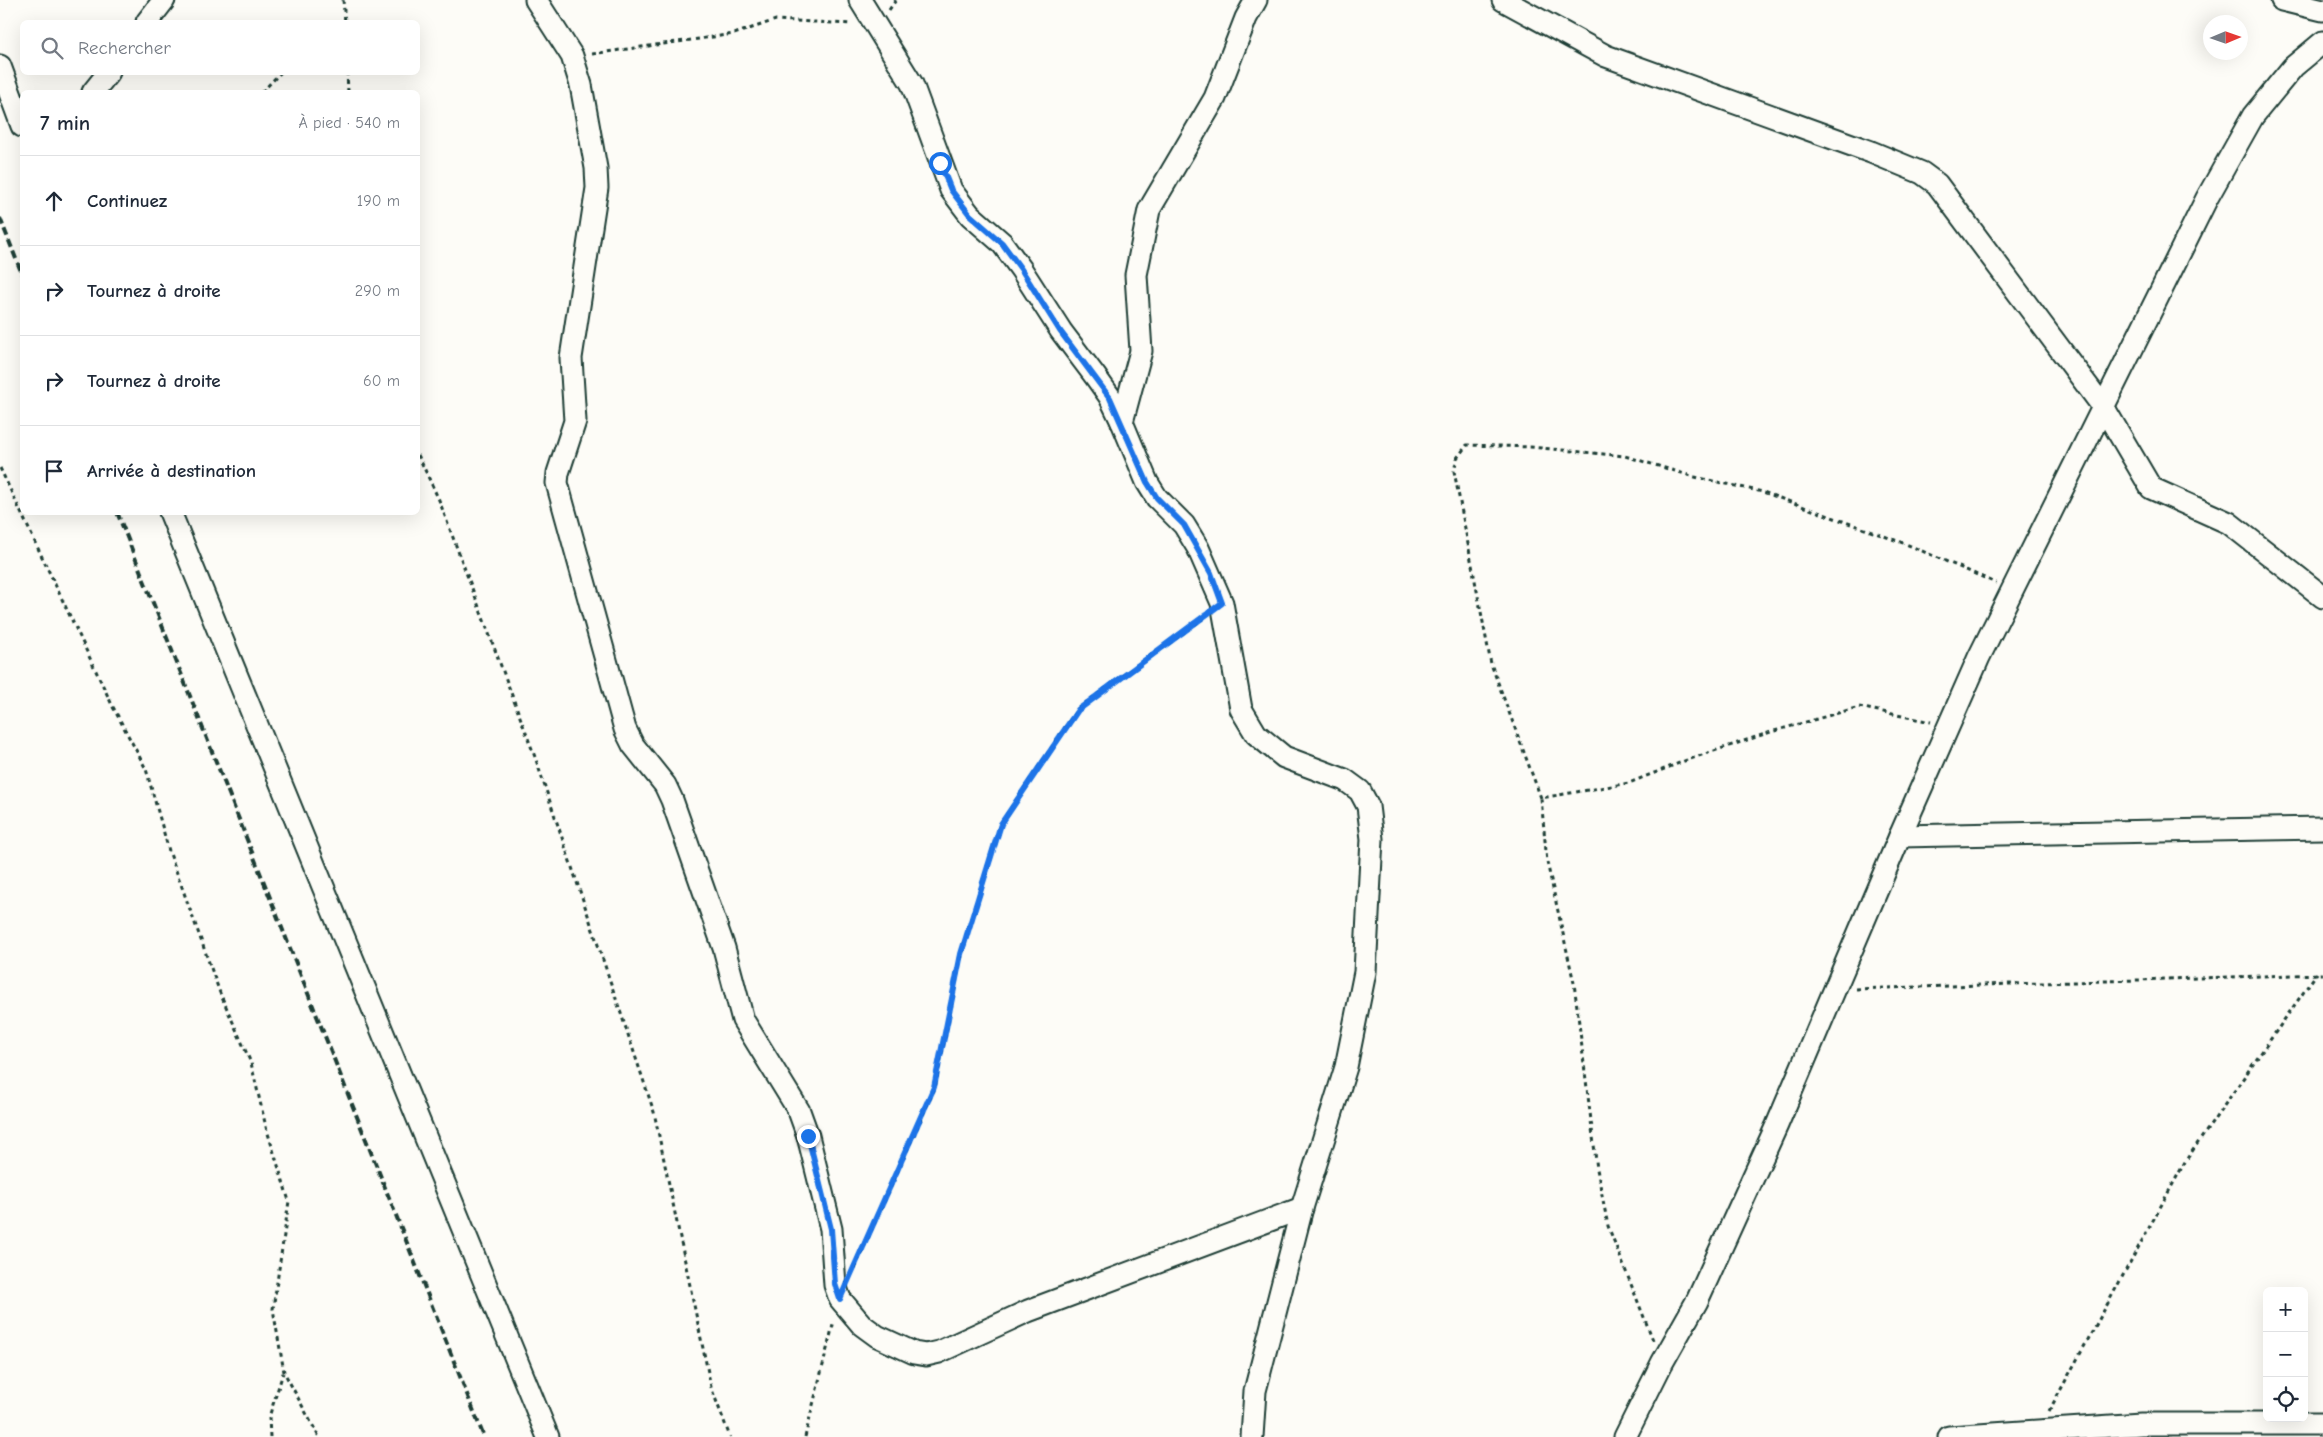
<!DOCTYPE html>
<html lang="fr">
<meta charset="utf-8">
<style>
body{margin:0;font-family:"Comic Neue",sans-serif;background:#f2f2f3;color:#1f2937}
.controls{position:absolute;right:15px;bottom:15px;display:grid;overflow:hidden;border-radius:8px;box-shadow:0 5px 20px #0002}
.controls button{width:45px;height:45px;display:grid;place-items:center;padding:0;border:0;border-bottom:1px solid #e0e1e3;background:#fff;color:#1f2937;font:25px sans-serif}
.compass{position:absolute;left:2203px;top:15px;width:45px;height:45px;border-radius:50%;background:#fff;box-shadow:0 5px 20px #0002;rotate:88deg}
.stop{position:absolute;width:15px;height:15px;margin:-11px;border:4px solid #1a73e8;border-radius:50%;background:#fff}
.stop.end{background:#1a73e8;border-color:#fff;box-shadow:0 1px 5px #0008}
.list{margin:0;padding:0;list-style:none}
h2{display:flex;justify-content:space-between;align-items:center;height:65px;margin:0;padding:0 20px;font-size:21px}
h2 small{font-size:16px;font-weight:400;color:#747a83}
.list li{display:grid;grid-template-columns:32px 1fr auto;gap:15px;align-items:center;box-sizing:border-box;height:90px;padding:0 20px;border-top:1px solid #e0e1e3}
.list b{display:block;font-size:19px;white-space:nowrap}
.list em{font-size:16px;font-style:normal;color:#747a83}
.icon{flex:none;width:28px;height:28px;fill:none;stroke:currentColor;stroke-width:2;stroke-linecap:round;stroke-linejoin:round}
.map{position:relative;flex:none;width:2323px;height:1437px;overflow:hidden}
.search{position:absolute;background:#fff;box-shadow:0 5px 20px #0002;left:20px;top:20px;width:400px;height:55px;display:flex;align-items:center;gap:12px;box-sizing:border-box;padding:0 18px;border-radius:8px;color:#747a83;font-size:19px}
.panel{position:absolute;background:#fff;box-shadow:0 5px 20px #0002;left:20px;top:90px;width:400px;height:425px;border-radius:8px}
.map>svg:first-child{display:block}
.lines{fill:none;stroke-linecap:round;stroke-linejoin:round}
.minor-casing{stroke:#1f3d34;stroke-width:25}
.path{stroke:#1f3d34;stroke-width:3;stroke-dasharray:4 4;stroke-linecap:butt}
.minor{stroke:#fdfcf7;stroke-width:21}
.rail{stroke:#1f3d34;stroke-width:4;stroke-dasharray:8 4;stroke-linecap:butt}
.route{stroke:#1a73e8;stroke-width:6}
</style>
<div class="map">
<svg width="2323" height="1437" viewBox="0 0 2323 1437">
<rect width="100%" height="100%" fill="#fdfcf7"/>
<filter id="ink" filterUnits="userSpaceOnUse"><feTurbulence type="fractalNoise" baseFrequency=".02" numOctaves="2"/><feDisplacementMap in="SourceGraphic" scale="10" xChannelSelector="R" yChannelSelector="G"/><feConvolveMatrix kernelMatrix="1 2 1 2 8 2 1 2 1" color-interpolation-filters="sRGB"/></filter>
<g filter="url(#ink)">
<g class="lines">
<defs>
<g id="minor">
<path d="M536,0l36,56 9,29 15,83 1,20 -26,170 4,63 -17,52 -1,10 68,246 8,16 32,40 7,15 52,148 19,72 56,91 9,25 23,93 4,56 5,14 22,26 15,11 37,17 12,2 13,-3 89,-41 274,-103"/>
<path d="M860,0l52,84 39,106 19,25 32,28 19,26 40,62 34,45 15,21 12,25 25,60 10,16 27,27 14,23 24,55 19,106 15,25 28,23 61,23 15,11 8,15 4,33 -7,133 -19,95 -44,141 -47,183 -3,46"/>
<path d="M1503,0l103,56 265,96 51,21 15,11 167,224 47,80 78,35 94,74"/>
<path d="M2282,0l41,10"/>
<path d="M147,22l17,-22"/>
<path d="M0,66l22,60"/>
<path d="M93,92l16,-20"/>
<path d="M1122,422l19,-71 -5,-76 13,-65 66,-112 31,-80 10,-18"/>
<path d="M170,512l378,925"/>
<path d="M1900,836l423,-8"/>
<path d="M1625,1437l37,-74 35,-62 80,-176 123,-289 79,-179 228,-459 46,-82 40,-49 30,-25"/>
<path d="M1949,1437l192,-13h182"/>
</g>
</defs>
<use href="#minor" class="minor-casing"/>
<g class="path">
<path d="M343,0l2,22"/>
<path d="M889,10l7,-10"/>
<path d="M592,54l142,-20 42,-14 76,4"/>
<path d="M347,72l1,20"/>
<path d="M262,92l19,-20"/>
<path d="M418,455l21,45 96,257 119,355 57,275 19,50"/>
<path d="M0,468l113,239 33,62 23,82 51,142 31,70 15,64 23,74 -16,108 11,63 35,65"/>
<path d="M1541,798l-50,-134 -37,-193 3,-13 10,-13 63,2 95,9 70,21 68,15 143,52 90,39"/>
<path d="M1856,989l467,-15"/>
<path d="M854,1268l81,-181 26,-133 40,-130 77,-115 128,-93"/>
<path d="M1653,1340l-45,-114 -11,-57 -23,-186 -27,-121 -6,-64 88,-15 58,-23 84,-28 88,-25 72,15"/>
<path d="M2049,1411l137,-251 131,-187"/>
<path d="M270,1437l-1,-20 14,-44"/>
<path d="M805,1437l29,-116"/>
</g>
<use href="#minor" class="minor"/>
<g class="rail">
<path d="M0,218l22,56"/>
<path d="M117,512l367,925"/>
</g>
</g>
</g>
<g class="lines" filter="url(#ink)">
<path class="route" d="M808,1136l23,93 4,55 5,15 94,-212 27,-133 40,-130 77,-114 144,-107 -11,-30 -27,-48 -27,-27 -10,-16 -37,-84 -50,-67 -39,-62 -19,-26 -32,-28 -19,-25 -11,-27"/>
</g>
</svg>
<div class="controls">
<button>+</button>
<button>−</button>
<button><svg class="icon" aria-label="locate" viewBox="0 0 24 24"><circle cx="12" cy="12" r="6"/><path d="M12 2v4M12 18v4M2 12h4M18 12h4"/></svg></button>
</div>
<svg class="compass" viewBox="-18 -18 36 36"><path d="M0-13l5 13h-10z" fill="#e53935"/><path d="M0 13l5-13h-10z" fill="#747a83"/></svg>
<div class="stop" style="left:940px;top:163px"></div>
<div class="stop end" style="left:808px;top:1136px"></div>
<div class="search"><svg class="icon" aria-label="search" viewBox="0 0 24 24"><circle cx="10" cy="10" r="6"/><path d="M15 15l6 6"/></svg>Rechercher</div>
<section class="panel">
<h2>7 min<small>À pied · 540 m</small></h2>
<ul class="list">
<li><svg class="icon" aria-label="ahead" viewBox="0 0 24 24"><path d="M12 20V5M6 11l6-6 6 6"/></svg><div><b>Continuez</b></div><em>190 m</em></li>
<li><svg class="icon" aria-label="right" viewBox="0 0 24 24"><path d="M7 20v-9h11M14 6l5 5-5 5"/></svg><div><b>Tournez à droite</b></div><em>290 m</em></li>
<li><svg class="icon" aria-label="right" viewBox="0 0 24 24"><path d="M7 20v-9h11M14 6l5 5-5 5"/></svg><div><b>Tournez à droite</b></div><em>60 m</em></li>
<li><svg class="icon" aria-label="arrive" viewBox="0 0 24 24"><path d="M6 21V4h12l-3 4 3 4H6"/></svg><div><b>Arrivée à destination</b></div></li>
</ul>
</section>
</div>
